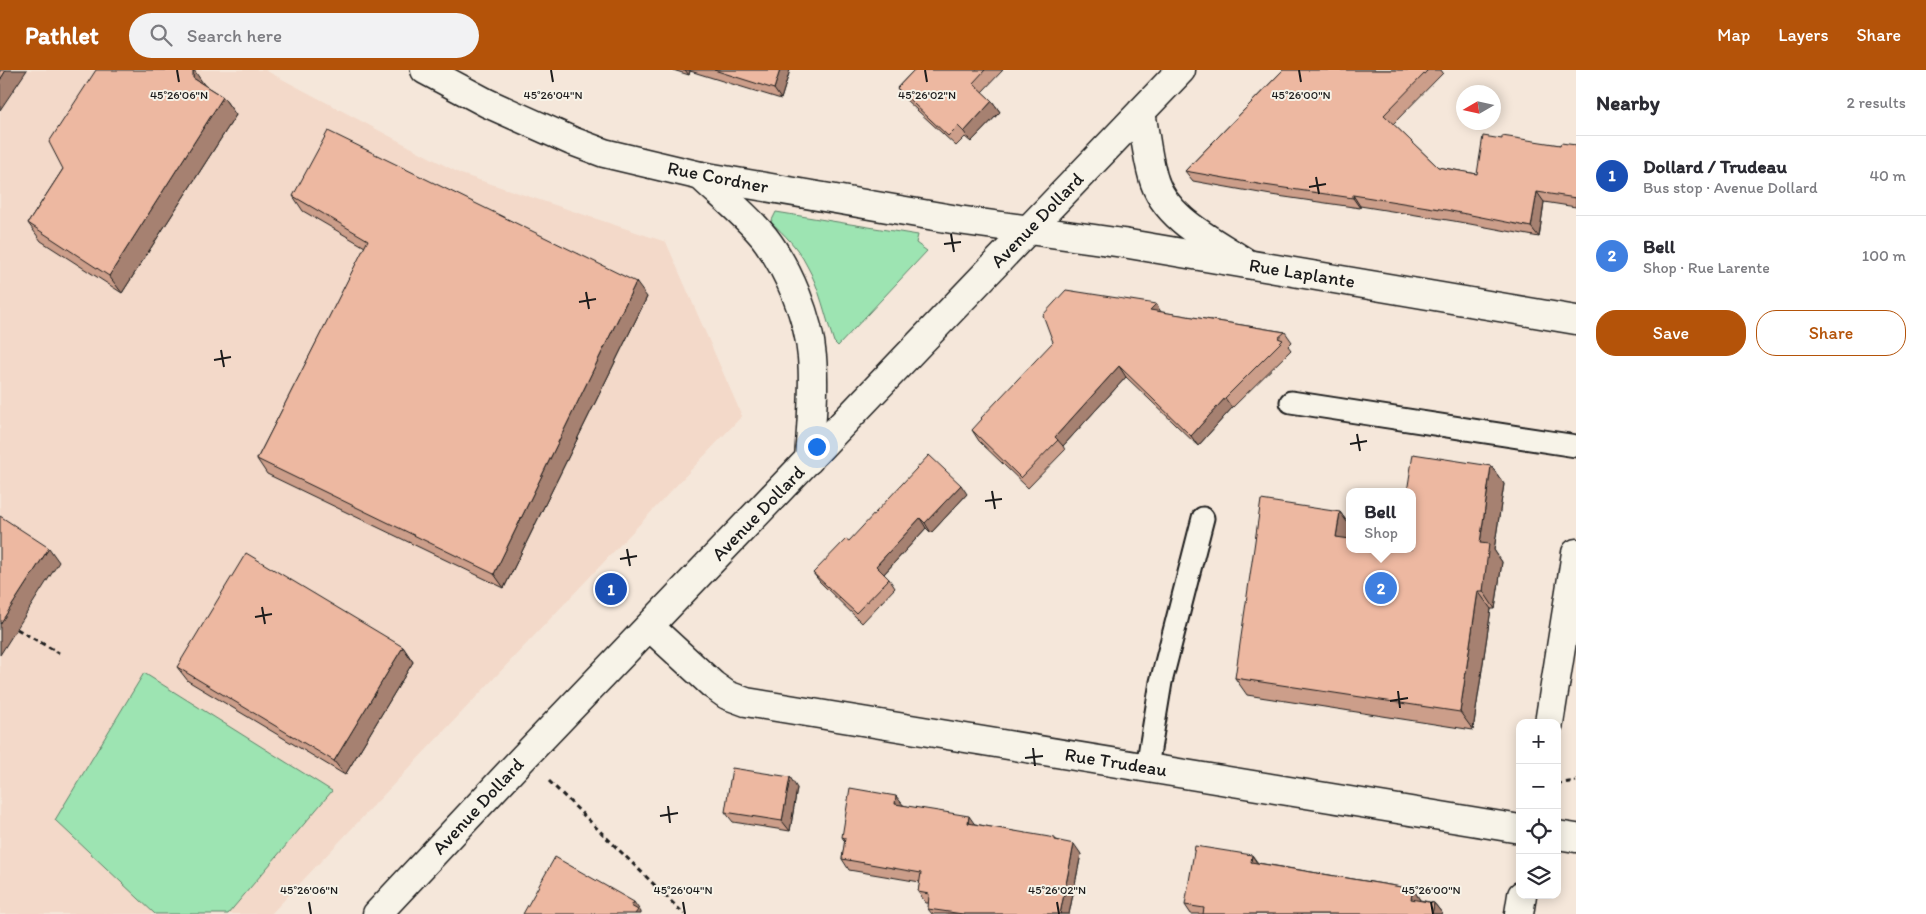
<!DOCTYPE html>
<meta charset="utf-8">
<style>
body{margin:0;font-family:Itim,sans-serif;background:#f2f2f3;color:#2b2b33}
.controls{position:absolute;right:15px;bottom:15px;display:grid;overflow:hidden;border-radius:10px;box-shadow:0 2px 12px #0003}
.controls button{width:45px;height:45px;display:grid;place-items:center;padding:0;border:0;border-bottom:1px solid #e1e1e2;background:#fff;color:#2b2b33;font:25px sans-serif}
.compass{position:absolute;left:1456px;top:15px;width:45px;height:45px;border-radius:50%;background:#fff;box-shadow:0 2px 12px #0003;rotate:261deg}
.you{position:absolute;left:816px;top:376px;width:18px;height:18px;margin:-12px;border:4px solid #fff;border-radius:50%;background:#1a73e8;box-shadow:0 0 0 8px #1a73e833}
.badge{display:grid;place-items:center;width:32px;height:32px;border-radius:50%;background:#b45309;color:#fff;font-size:16px;font-weight:700}
.pin{position:absolute;translate:-50% -50%;border:2px solid #fff;box-shadow:0 1px 5px #0006}
.popup{position:absolute;left:1346px;top:418px;width:70px;height:65px;box-sizing:border-box;display:grid;place-content:center;border-radius:10px;background:#fff;filter:drop-shadow(0 1px 4px #0005);font-size:16px;white-space:nowrap;color:#7c7c81}
.popup b{font-size:19px;color:#2b2b33}
.popup::after{content:'';position:absolute;left:50%;top:100%;margin-left:-10px;border:10px solid transparent;border-top-color:#fff}
.list{margin:0;padding:0;list-style:none}
h2{display:flex;justify-content:space-between;align-items:center;height:65px;margin:0;padding:0 20px;font-size:21px}
h2 small{font-size:16px;font-weight:400;color:#7c7c81}
.list li{display:grid;grid-template-columns:32px 1fr auto;gap:15px;align-items:center;box-sizing:border-box;height:80px;padding:0 20px;border-top:1px solid #e1e1e2}
.list b{display:block;font-size:19px;white-space:nowrap}
.list p{margin:0;font-size:16px;white-space:nowrap;color:#7c7c81}
.list em{font-size:16px;font-style:normal;color:#7c7c81}
.actions{display:flex;gap:10px;padding:15px 20px}
.actions a{flex:1;padding:11px 0;border:1px solid #b45309;border-radius:20px;text-align:center;font-size:18px;color:#b45309}
.actions .main{background:#b45309;color:#fff}
.icon{flex:none;width:28px;height:28px;fill:none;stroke:currentColor;stroke-width:2;stroke-linecap:round;stroke-linejoin:round}
.map{position:relative;flex:none;width:1576px;height:844px;overflow:hidden}
header{display:flex;align-items:center;gap:30px;box-sizing:border-box;height:70px;padding:0 25px;background:#b45309;color:#fff}
header strong{font-size:24px}
nav{display:flex;gap:28px;margin-inline-start:auto;font-size:18px}
.search{width:350px;height:45px;background:#f2f2f3;display:flex;align-items:center;gap:12px;box-sizing:border-box;padding:0 18px;border-radius:28px;color:#7c7c81;font-size:19px}
main{display:flex}
aside{flex:1;background:#fff}
.map>svg:first-child{display:block}
.built{fill:#f3d9c9}
.green{fill:#9de4b2;stroke:#5c8067}
.lines{fill:none;stroke-linecap:round;stroke-linejoin:round}
.service-casing{stroke:#1c1c1c;stroke-width:25}
.minor-casing{stroke:#1c1c1c;stroke-width:31}
.tertiary-casing{stroke:#1c1c1c;stroke-width:31}
.secondary-casing{stroke:#1c1c1c;stroke-width:31}
.path{stroke:#1c1c1c;stroke-width:3;stroke-dasharray:5 4;stroke-linecap:butt}
.service{stroke:#f7f3e8;stroke-width:21}
.minor{stroke:#f7f3e8;stroke-width:28}
.tertiary{stroke:#f7f3e8;stroke-width:28}
.secondary{stroke:#f7f3e8;stroke-width:28}
.wall{fill:#cc9e8a;stroke:#1c1c1c}
.shaded-wall{fill:#a68171;stroke:#1c1c1c}
.building{fill:#edb8a1;stroke:#1c1c1c}
.ticks{fill:none;stroke:#1c1c1c;stroke-width:2}
.labels{text-anchor:middle;dominant-baseline:central;stroke-width:4;stroke-linejoin:round;paint-order:stroke}
.street-label{font-size:19px;fill:#1c1c1c;stroke:#f7f3e8}
.ticks-label{font-size:12px;text-anchor:middle;fill:#1c1c1c;stroke:#f7f3e8;stroke-width:4;stroke-linejoin:round;paint-order:stroke}
</style>
<header>
<strong>Pathlet</strong>
<div class="search"><svg class="icon" aria-label="search" viewBox="0 0 24 24"><circle cx="10" cy="10" r="6"/><path d="M15 15l6 6"/></svg>Search here</div>
<nav><a>Map</a><a>Layers</a><a>Share</a></nav>
</header>
<main>
<div class="map">
<svg width="1576" height="844" viewBox="0 0 1576 844">
<rect width="100%" height="100%" fill="#f5e7da"/>
<filter id="ink" filterUnits="userSpaceOnUse"><feTurbulence type="fractalNoise" baseFrequency=".02" numOctaves="2"/><feDisplacementMap in="SourceGraphic" scale="10" xChannelSelector="R" yChannelSelector="G"/><feConvolveMatrix kernelMatrix="1 2 1 2 8 2 1 2 1" color-interpolation-filters="sRGB"/></filter>
<g filter="url(#ink)">
<path class="built" d="M0,0h265l196,104 205,68 76,174 -471,498h-271z"/>
<g class="green">
<path d="M776,142l142,23 -2,8 11,8 -89,95 -4,-4c-9,-26 -14,-54 -28,-78 -8,-16 -22,-30 -35,-42z"/>
<path d="M144,603l188,118 -104,123h-73l-100,-94z"/>
</g>
<g class="lines">
<defs>
<g id="service">
<path d="M1291,332l285,44"/>
<path d="M1147,697l14,-85 42,-164"/>
</g>
<g id="minor">
<path d="M650,557l63,58 14,10 19,7 774,127"/>
<path d="M1549,653l27,-170"/>
<path d="M1557,765l19,3"/>
<path d="M1519,844l3,-19"/>
</g>
<path id="tertiary" d="M425,0l62,33 85,38 32,12 97,23 257,44 165,23 453,77"/>
<g id="secondary">
<path d="M1141,42c4,22 6,44 12,65 11,42 62,65 95,87"/>
<path d="M701,106c21,20 45,39 63,61 24,31 45,81 48,120 3,33 -1,69 -3,103"/>
<path d="M377,844l147,-157 657,-687"/>
</g>
</defs>
<use href="#service" class="service-casing"/>
<use href="#minor" class="minor-casing"/>
<use href="#tertiary" class="tertiary-casing"/>
<use href="#secondary" class="secondary-casing"/>
<g class="path">
<path d="M17,559l42,24"/>
<path d="M549,711l135,133"/>
<path d="M1557,714l19,-3"/>
</g>
<use href="#service" class="service"/>
<use href="#minor" class="minor"/>
<use href="#tertiary" class="tertiary"/>
<use href="#secondary" class="secondary"/>
</g>
<g class="wall">
<path d="M673,0h117l-9,29 -91,-28 -1,4z"/>
<path d="M914,0h89l-21,22 10,9 8,11 -29,30 -6,-5 -9,9 -51,-47 -8,-11z"/>
<path d="M1283,0h158l2,3 -50,51 45,43 39,7 25,-35 58,6h16v62l-32,-5 -5,35 -85,-16 -94,-15v2l-89,-13 -78,-14 -8,-10z"/>
<path d="M204,15l19,12 13,18 -114,178 -81,-52 -13,-18 35,-54z"/>
<path d="M293,126l354,101 -143,291 -237,-114 -10,-15 108,-212 -62,-36z"/>
<path d="M1161,242l124,20 7,10 -4,4 3,4 -59,58 -34,38 -72,-69 -63,69 2,4 -37,38 -49,-47 -7,-11z"/>
<path d="M1491,396l13,18 -10,66 8,12 -7,47h-4l-18,121 -226,-35 -12,-17 105,-166 10,14v23h62z"/>
<path d="M967,424l-36,39 -5,-5 -42,46 5,5 6,9 -33,35 -42,-41 -7,-9 36,-32z"/>
<path d="M403,577l10,15 -68,113 -157,-94 -11,-14z"/>
<path d="M797,718l-7,43 -57,-9 -8,-10z"/>
<path d="M903,735l72,19 82,16 24,14 -12,60h-137l-4,-5 1,-6h-3l-8,-11 2,-10 -71,-12 -7,-11 3,-17 -3,-5z"/>
<path d="M1252,785l6,8 155,26 7,11 14,3 8,10v1h-251l-6,-9z"/>
</g>
<g class="shaded-wall">
<path d="M6,0h21l-27,40v-30z"/>
<path d="M193,0h1l11,16 -12,-8z"/>
<path d="M685,0h5v1l-1,4z"/>
<path d="M780,0h10l-9,29 -7,-10z"/>
<path d="M223,27l13,18 -114,178 -13,-17z"/>
<path d="M992,31l8,11 -29,30 -7,-10z"/>
<path d="M1537,122l7,10 -5,35 -8,-10z"/>
<path d="M1353,125l7,11v2l-7,-10z"/>
<path d="M636,212l11,15 -143,291 -10,-14z"/>
<path d="M1156,234l7,11 -13,-5z"/>
<path d="M1119,296l7,11 -63,69 -8,-9z"/>
<path d="M1225,328l7,10 -34,38 -7,-10z"/>
<path d="M1491,396l13,18 -10,66 8,12 -7,47 -12,-18 -3,-48z"/>
<path d="M961,415l6,9 -36,39 -6,-10z"/>
<path d="M1340,442l10,14v20l-14,-9z"/>
<path d="M920,448l6,10 -44,48 -6,-10z"/>
<path d="M49,478l10,14 -59,93v-31z"/>
<path d="M1478,521l13,18 -18,121 -13,-18z"/>
<path d="M403,577l10,15 -68,113 -11,-14z"/>
<path d="M790,707l7,11 -7,43 -8,-10z"/>
<path d="M896,726l8,10 -9,-2z"/>
<path d="M969,746l7,10 -8,-3z"/>
<path d="M1074,774l7,10 -12,60h-9z"/>
<path d="M1252,785l7,11 -8,-4z"/>
<path d="M1413,819l7,11 -2,9 -7,-10z"/>
<path d="M634,832l7,10v2h-6l-4,-8z"/>
<path d="M1434,833l8,10v1h-10z"/>
</g>
<g class="building">
<path d="M0,0h6l-6,10z"/>
<path d="M96,0h97v8l30,19 -114,179 -81,-53 35,-54 -14,-27z"/>
<path d="M714,0h66l-6,19z"/>
<path d="M914,0h71l-12,13 19,18 -28,31 -6,-6 -10,10 -51,-48z"/>
<path d="M1283,0h145l-44,45 54,52 39,7 6,-38 19,3v-3l58,9 1,-2 15,2v53l-39,-6 -6,35 -85,-17 -93,-15v3l-89,-13 -79,-14z"/>
<path d="M328,61l308,151 -142,292 -237,-115 111,-219 -75,-44z"/>
<path d="M1066,220l90,14 -6,6 135,22 -7,6 5,2 -58,58 -34,38 -72,-70 -64,71 3,3 -37,38 -49,-48 10,-11 -1,-1 72,-76 -10,-27z"/>
<path d="M1413,384l78,12 -11,77 9,1 -6,47h-5l-18,121 -225,-34 26,-178 79,12 -4,25 14,2v10h62v-57h-5z"/>
<path d="M929,385l32,30 -36,38 -5,-5 -44,48 13,13 -33,34 -43,-40 33,-34 3,2z"/>
<path d="M0,446l49,32 -49,76z"/>
<path d="M246,483l157,94 -69,114 -157,-94z"/>
<path d="M732,698l58,9 -8,44 -57,-9z"/>
<path d="M850,718l46,8 -1,8 74,12 -1,7 87,15v2l19,4 -14,70h-97l-35,-5 1,-15 -11,-2 3,-19 -79,-14 3,-21 -3,-1z"/>
<path d="M1195,776l57,9 -1,7 162,27 -2,10 23,4 -2,11h-229l1,-6 -19,-3z"/>
<path d="M555,787l79,45 -3,4 7,4 -3,4h-112z"/>
</g>
</g>
<path class="ticks" d="M177,0l2,12M551,0l2,12M925,0l2,12M1299,0l2,12M1316,107l3,17M1309,117l17,-3M951,164l3,18M944,174l17,-2M586,222l3,17M579,232l17,-3M221,280l3,17M214,290l17,-3M1357,364l3,17M1350,374l17,-3M992,421l3,18M985,431l17,-2M627,479l3,17M620,489l17,-3M262,537l3,17M255,547l17,-3M1398,621l2,17M1390,631l18,-3M1033,678l2,18M1025,688l18,-2M668,736l2,17M660,746l18,-3M309,832l2,12M683,832l2,12M1057,832l2,12M1431,832l2,12"/>
<g class="labels">
<g class="street-label">
<text transform="translate(718 107) rotate(11)">Rue Cordner</text>
<text transform="translate(1037 150) rotate(-46)">Avenue Dollard</text>
<text transform="translate(1302 203) rotate(9)">Rue Laplante</text>
<text transform="translate(758 443) rotate(-46)">Avenue Dollard</text>
<text transform="translate(1116 692) rotate(9)">Rue Trudeau</text>
<text transform="translate(478 736) rotate(-47)">Avenue Dollard</text>
</g>
</g>
<g class="ticks-label">
<text x="179" y="29">45°26'06"N</text>
<text x="553" y="29">45°26'04"N</text>
<text x="927" y="29">45°26'02"N</text>
<text x="1301" y="29">45°26'00"N</text>
<text x="309" y="824">45°26'06"N</text>
<text x="683" y="824">45°26'04"N</text>
<text x="1057" y="824">45°26'02"N</text>
<text x="1431" y="824">45°26'00"N</text>
</g>
</svg>
<div class="controls">
<button>+</button>
<button>−</button>
<button><svg class="icon" aria-label="locate" viewBox="0 0 24 24"><circle cx="12" cy="12" r="6"/><path d="M12 2v4M12 18v4M2 12h4M18 12h4"/></svg></button>
<button><svg class="icon" aria-label="layers" viewBox="0 0 24 24"><path d="M12 4l9 5-9 5-9-5zM3 14l9 5 9-5"/></svg></button>
</div>
<svg class="compass" viewBox="-18 -18 36 36"><path d="M0-13l5 13h-10z" fill="#e53935"/><path d="M0 13l5-13h-10z" fill="#7c7c81"/></svg>
<div class="you"></div>
<div class="pin badge" style="left:611px;top:519px;background:#1a4fb4">1</div>
<div class="pin badge" style="left:1381px;top:518px;background:#3f7fe0">2</div>
<div class="popup"><b>Bell</b>Shop</div>
</div>
<aside>
<h2>Nearby<small>2 results</small></h2>
<ul class="list">
<li><span class="badge" style="background:#1a4fb4">1</span><div><b>Dollard / Trudeau</b><p>Bus stop · Avenue Dollard</p></div><em>40 m</em></li>
<li><span class="badge" style="background:#3f7fe0">2</span><div><b>Bell</b><p>Shop · Rue Larente</p></div><em>100 m</em></li>
</ul>
<div class="actions"><a class="main">Save</a><a>Share</a></div>
</aside>
</main>
